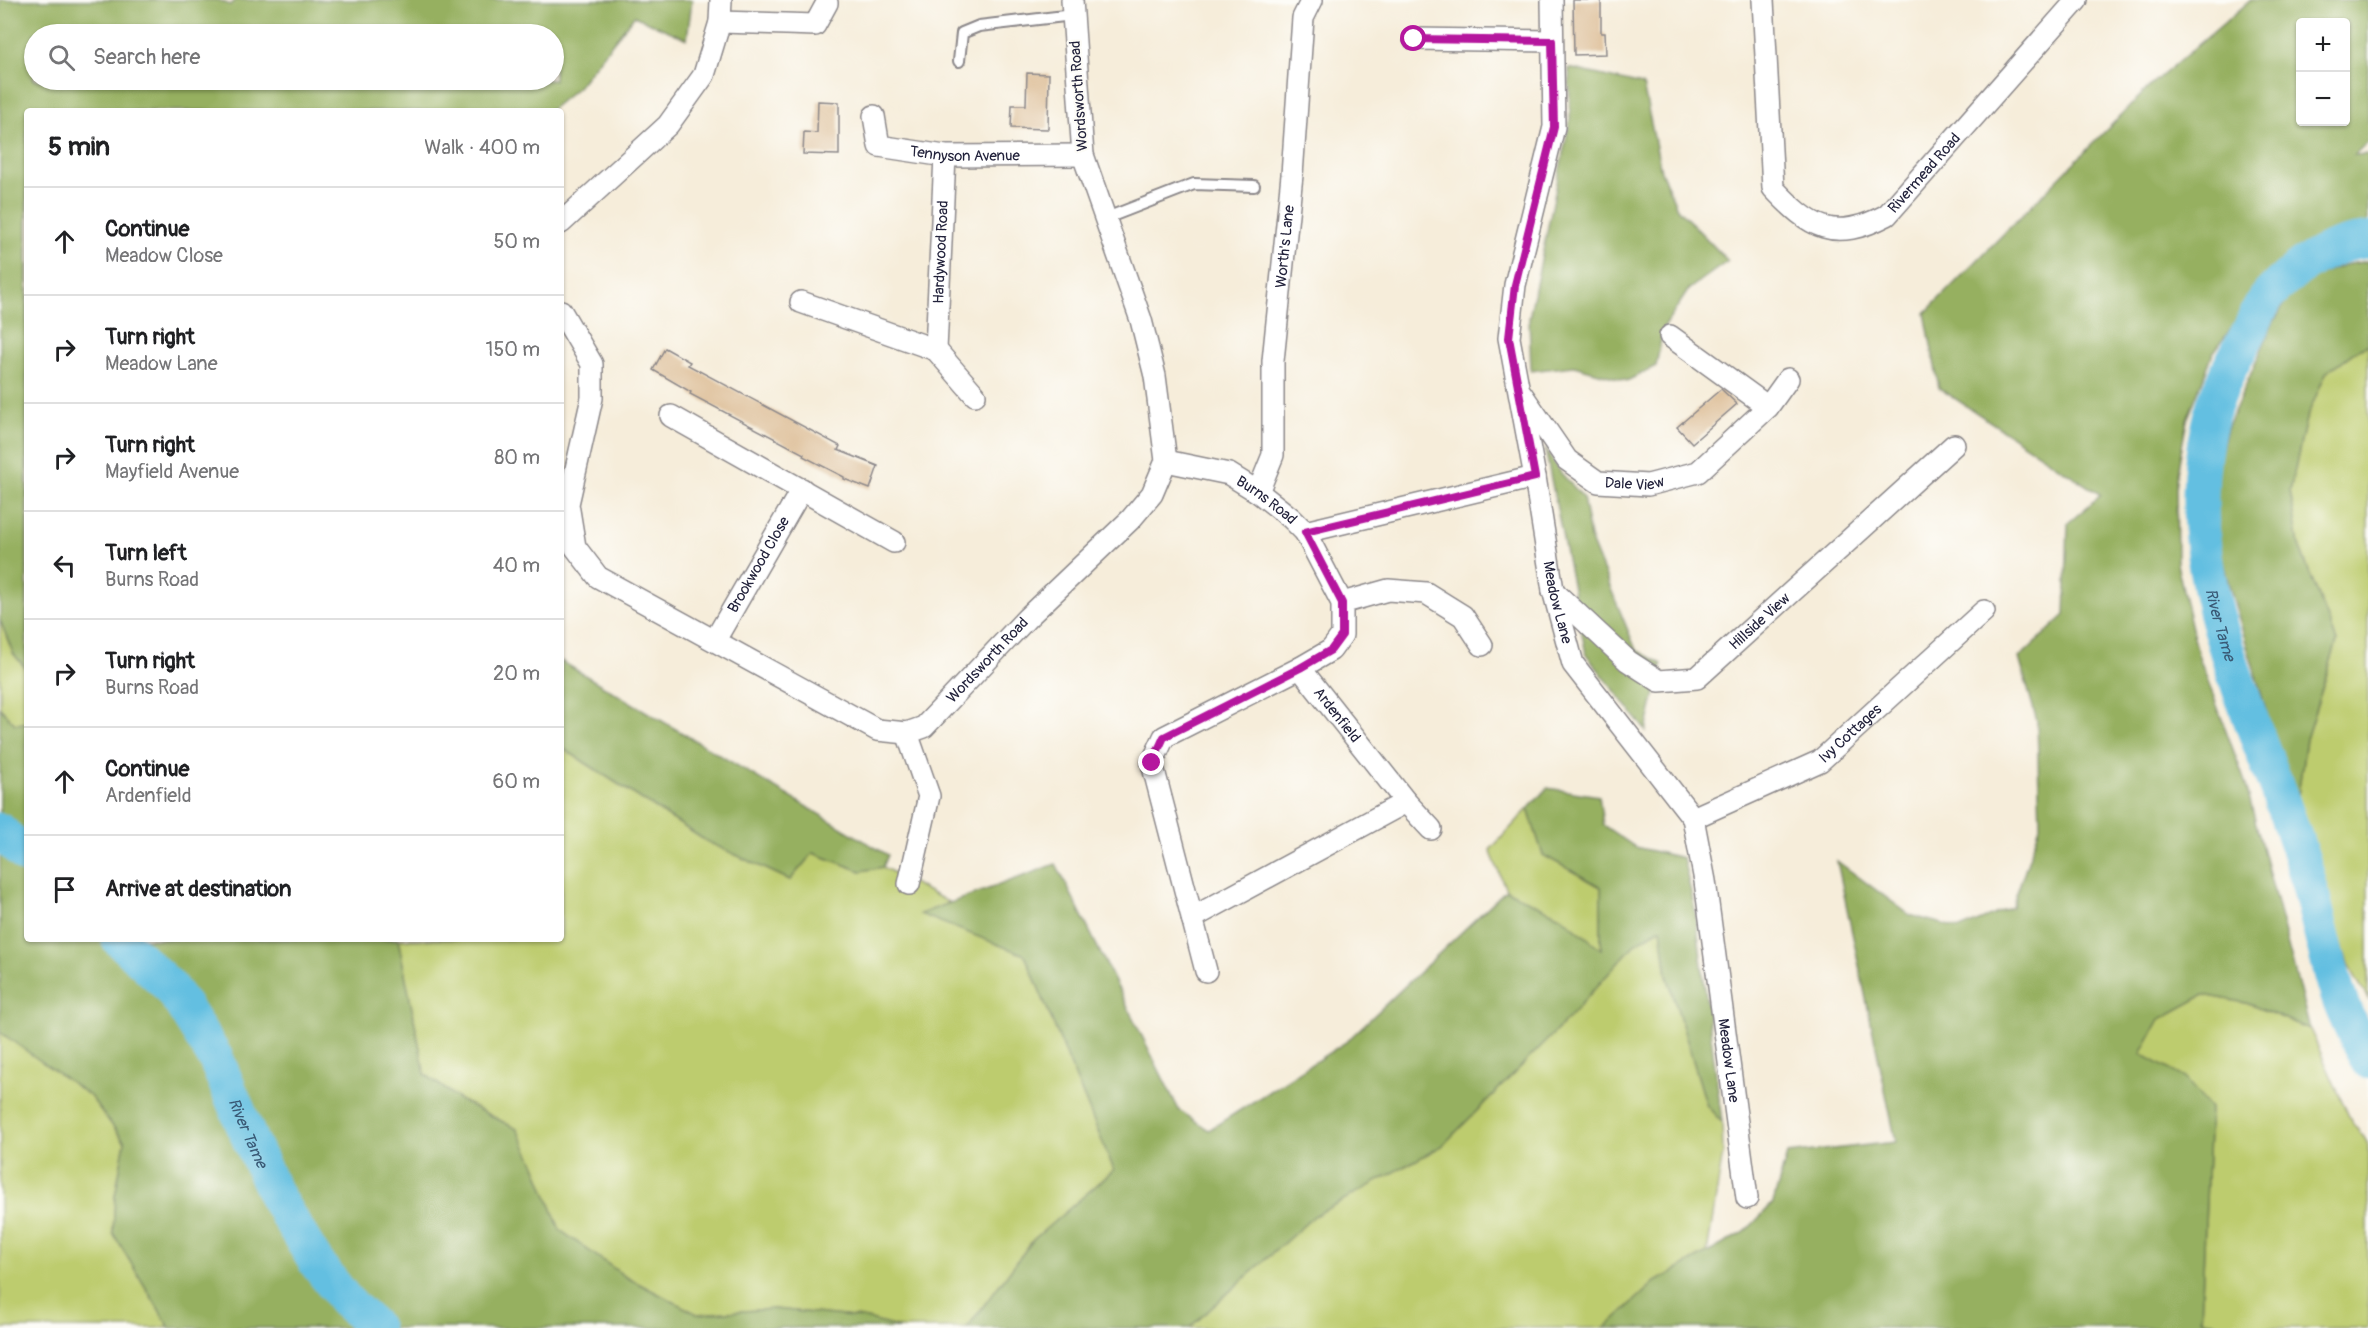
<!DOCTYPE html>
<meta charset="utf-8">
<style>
body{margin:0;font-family:Pangolin,sans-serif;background:#f2f2f2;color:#202124}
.controls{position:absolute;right:18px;top:18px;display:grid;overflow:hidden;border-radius:6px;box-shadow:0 2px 4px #0004}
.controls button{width:54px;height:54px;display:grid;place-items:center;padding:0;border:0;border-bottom:2px solid #e0e0e0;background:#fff;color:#202124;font:30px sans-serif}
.stop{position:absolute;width:18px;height:18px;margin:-14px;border:4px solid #b5179e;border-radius:50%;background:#fff}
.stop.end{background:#b5179e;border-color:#fff;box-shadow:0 2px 6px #0008}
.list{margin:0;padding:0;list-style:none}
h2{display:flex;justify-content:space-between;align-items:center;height:78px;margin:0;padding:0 24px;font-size:26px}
h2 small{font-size:20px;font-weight:400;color:#757577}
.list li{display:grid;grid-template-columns:39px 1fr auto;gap:18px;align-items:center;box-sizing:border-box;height:108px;padding:0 24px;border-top:2px solid #e0e0e0}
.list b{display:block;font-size:22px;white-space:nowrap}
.list p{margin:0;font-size:20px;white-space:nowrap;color:#757577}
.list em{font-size:20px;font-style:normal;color:#757577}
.icon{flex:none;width:33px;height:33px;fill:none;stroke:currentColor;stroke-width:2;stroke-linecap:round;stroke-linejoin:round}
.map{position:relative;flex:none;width:2368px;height:1328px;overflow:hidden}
.search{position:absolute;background:#fff;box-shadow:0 2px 4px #0004;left:24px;top:24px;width:540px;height:66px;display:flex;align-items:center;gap:15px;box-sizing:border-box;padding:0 21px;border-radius:33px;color:#757577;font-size:22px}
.panel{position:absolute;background:#fff;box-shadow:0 2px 4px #0004;left:24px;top:108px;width:540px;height:834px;border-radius:6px}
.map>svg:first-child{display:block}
.green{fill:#bdcc6e;stroke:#707754;stroke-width:1.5}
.forest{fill:#96b061;stroke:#5c694e;stroke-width:1.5;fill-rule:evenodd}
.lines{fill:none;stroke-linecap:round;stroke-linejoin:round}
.river{stroke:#63bfe1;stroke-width:36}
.building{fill:#ddbe97}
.service-casing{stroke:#8c888a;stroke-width:14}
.minor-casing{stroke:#8c888a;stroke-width:24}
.service{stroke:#fff;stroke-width:10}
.minor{stroke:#fff;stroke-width:21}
.route{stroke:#b5179e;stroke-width:8}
.labels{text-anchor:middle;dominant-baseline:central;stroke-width:4.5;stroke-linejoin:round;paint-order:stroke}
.street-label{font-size:15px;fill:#22223b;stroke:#fdfcf7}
.water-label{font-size:16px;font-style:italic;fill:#395975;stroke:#fdfcf7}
</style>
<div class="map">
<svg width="2368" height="1328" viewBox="0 0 2368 1328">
<rect width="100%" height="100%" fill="#fdfcf7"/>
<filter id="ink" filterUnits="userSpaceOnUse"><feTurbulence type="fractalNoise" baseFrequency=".0167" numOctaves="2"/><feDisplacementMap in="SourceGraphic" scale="12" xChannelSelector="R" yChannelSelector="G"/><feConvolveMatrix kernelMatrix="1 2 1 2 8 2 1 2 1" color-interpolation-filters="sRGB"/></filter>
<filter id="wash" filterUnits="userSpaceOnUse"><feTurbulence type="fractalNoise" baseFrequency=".008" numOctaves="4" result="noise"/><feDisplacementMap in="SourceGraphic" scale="24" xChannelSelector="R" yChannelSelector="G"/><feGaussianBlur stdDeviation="1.35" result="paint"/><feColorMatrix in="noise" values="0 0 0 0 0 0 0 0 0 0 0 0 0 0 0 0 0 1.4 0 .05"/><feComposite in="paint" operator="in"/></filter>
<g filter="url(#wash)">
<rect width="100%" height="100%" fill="#f6edda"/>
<g class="green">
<path d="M2368,345v654l-20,-35 -51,-162 9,-63 31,-97 -38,-96 -9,-55 16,-72 20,-46 34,-25z"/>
<path d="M0,620l13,33 14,17v53l-12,1 -15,-16z"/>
<path d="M561,747l145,94 84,39 23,-27 48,18 22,-4 67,36 -29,11 104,41 89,215 -81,70 -66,88h-67l-37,-10 -89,-9 -77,5 -71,-37 -66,-47 -25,-65 -18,-36 -57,-29 -35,-26 -27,-135h163z"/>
<path d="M1528,809l15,46 58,32v63l-41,-34 -54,-26 -16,-40z"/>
<path d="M1661,928l6,47 40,131 15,16 1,31 -16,100 -52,29 -50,46h-416l125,-112 128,-70 121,-122 73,-81z"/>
<path d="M2204,995l42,8 64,26 42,94 16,19v186h-133l-34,-9 9,-211 -69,-54 19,-35z"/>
<path d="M0,1032l90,64 35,46 -10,54 -2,37 57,95h-170z"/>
</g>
<g class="forest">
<path d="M0,0h218l13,5 4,-5h457l-5,39 -53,-23 -56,71 -29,24h-522v559l-14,-17 -13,-33zM34,34h520v46h-520z"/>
<path d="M2251,0h117v142l-14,13 14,-1v77l-42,6 -34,19 -35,37 -44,60 -26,67 -11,59 1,85 21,90 47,128 65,247 -64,-26 -42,-8 -44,24 -19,35 44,24 25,30 -9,211 34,9h-630l50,-46 90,-50 28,-29 14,-49 109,-12 -59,-281 73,54 50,14 52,-22 28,-81 -3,-105 -18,-63 46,-43 3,-92 33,-28 -162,-107 -14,-75 226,-228zM2300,22h46v100h-46z"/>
<path d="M1569,68l74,17 18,86 16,37 51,53 -39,28 -26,40 -7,37 -29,15 -53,-15 -43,5 -2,-53 41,-198z"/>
<path d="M2368,261v84l-8,3 -34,25 -20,46 -16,72 9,55 38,96 -31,97 -9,63 -13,-31 -57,-193 -12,-46v-56l12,-48 46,-105 18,-30 23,-17 30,-11z"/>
<path d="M1545,449l16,24 22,24 7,41 46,112 26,14 -16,67 -60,-77z"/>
<path d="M561,661l327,194 -5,12 -22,4 -48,-18 -23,27 -84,-39 -145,-94z"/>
<path d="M0,708l15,16 12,-1v216h371l27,135 35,26 57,29 18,36 25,65 66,47 71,37 77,-5 89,9 37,10h-730l-57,-95 2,-37 10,-54 -35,-46 -90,-64z"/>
<path d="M1547,788l52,8 4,29 32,22 48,11 12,52 27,212 -15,-16 -40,-131 -6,-47 -25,15 -73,81 -121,122 -128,70 -125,112h-222l66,-88 81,-70 -89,-215 -105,-41 136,-50 123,246 30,20 137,-88 160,-152 54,26 41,33v-62l-58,-32 -15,-46z"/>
</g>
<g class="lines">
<g class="river">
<path id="s1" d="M2368,240c-39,4 -73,27 -99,55 -9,10 -14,25 -20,37 -15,27 -30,54 -38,84 -41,153 46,302 91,443 14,46 22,93 37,139 7,21 19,42 29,63"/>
<path d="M0,831l27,25"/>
<path id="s2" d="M119,939l49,46 12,16 36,58 34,81 27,58 39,64 30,39 29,27"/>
</g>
</g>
<g id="blocks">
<g class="building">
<path d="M1573,0h28v33h4l1,21 -32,1z"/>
<path d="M1027,73l22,1 -1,55 -37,-1 1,-23h14z"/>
<path d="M818,101l21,1v53l-36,-1 1,-22 13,1z"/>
<path d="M665,348l25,14 -2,3 152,81 -2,4 40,16 -8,23 -26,-10v-2l-41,-21 1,-2 -114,-60 1,-2 -38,-22z"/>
<path d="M1721,389l16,15 -45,39 -15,-16z"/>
</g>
</g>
</g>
<g filter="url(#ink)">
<use href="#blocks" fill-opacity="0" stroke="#8c888a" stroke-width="1.5"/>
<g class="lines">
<defs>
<g id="service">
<path d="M959,61l3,-28 17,-7 94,-11"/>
<path d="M1104,219l90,-35 60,2"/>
</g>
<g id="minor">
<path id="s3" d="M1552,0l2,127 -39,158 -6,53 26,139 18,113 20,74 120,154 12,63 42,317"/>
<path id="s4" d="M1763,0l10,188c38,40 60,55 114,27l190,-215"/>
<path d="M720,22l95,3 12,-22"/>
<path d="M1414,39l138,2"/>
<path id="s5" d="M874,116l5,30 66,10 138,-1"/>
<path d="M561,223l107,-98 36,-50 16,-53 1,-22"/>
<path d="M801,302l135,48 39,45"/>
<path id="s6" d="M561,311l31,53v34l-24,106 7,43 23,30 279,153 30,3 17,-6 103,-109 104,-99 21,-25 14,-33 -11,-85 -14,-56 -58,-165 -11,-155"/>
<path d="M1670,336l98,71"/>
<path id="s7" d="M936,350l9,-194"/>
<path id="s8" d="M1521,393l46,67 31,22 50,3 50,-13 70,-65 20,-28"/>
<path d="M671,416l223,126"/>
<path id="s9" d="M1166,461l63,13 29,18 33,26 14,14 37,71v32l-11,15 -31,18"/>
<path id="s10" d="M1258,492l15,-37v-94l19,-186 11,-157 9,-18"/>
<path d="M1305,532l230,-55"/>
<path id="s11" d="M1553,591l75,70 31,20 38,-3 257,-233"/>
<path d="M1342,603l46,-13 38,3 37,23 19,29"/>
<path id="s12" d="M715,640l87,-151"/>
<path d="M907,733l22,63 -20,88"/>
<path id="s13" d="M1693,818l127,-57 164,-150"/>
<path d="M1192,918l214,-116"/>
<path id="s14" d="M1206,971l-54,-208 12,-26 136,-69 106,134 25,27"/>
</g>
</defs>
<use href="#service" class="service-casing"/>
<use href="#minor" class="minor-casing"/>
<use href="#service" class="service"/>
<use href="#minor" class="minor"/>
</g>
</g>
<g class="lines" filter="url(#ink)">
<path class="route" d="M1152,763l12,-26 136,-69 31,-18 11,-15v-32l-37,-71 230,-55 -26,-139 6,-53 39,-158 -2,-86 -138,-2"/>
</g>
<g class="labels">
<g class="street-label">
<text transform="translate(1079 96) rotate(-94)">Wordsworth Road</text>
<text stroke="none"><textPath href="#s5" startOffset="117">Tennyson Avenue</textPath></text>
<text stroke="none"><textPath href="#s4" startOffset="375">Rivermead Road</textPath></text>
<text stroke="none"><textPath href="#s10" startOffset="249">Worth's Lane</textPath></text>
<text stroke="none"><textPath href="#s7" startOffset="98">Hardywood Road</textPath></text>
<text stroke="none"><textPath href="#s8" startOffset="156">Dale View</textPath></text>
<text stroke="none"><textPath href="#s9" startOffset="110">Burns Road</textPath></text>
<text stroke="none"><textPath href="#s12" startOffset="87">Brookwood Close</textPath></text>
<text stroke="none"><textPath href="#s3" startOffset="612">Meadow Lane</textPath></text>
<text stroke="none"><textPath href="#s11" startOffset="262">Hillside View</textPath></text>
<text stroke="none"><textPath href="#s6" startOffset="744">Wordsworth Road</textPath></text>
<text stroke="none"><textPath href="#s14" startOffset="456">Ardenfield</textPath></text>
<text stroke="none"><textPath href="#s13" startOffset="180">Ivy Cottages</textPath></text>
<text stroke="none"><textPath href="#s3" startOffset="1116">Meadow Lane</textPath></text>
</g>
<g class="water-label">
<text stroke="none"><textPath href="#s1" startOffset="462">River Tame</textPath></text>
<text stroke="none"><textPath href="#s2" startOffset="236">River Tame</textPath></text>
</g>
</g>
</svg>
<div class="controls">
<button>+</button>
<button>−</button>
</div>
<div class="stop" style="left:1414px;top:39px"></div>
<div class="stop end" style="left:1152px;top:763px"></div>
<div class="search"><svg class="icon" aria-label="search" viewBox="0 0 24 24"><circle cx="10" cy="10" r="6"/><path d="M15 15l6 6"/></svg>Search here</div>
<section class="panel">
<h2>5 min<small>Walk · 400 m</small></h2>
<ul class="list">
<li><svg class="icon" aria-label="ahead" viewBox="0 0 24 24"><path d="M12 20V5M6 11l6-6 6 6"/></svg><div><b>Continue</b><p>Meadow Close</p></div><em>50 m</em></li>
<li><svg class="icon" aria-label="right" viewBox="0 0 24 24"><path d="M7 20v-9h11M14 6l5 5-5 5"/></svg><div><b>Turn right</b><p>Meadow Lane</p></div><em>150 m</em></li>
<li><svg class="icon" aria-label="right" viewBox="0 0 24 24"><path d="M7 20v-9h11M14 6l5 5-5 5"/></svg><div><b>Turn right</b><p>Mayfield Avenue</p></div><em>80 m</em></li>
<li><svg class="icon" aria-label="left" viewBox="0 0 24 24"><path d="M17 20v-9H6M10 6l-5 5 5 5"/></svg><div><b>Turn left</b><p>Burns Road</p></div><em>40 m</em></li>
<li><svg class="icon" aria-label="right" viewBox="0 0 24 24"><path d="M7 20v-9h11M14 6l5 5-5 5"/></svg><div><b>Turn right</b><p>Burns Road</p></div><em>20 m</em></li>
<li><svg class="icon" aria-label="ahead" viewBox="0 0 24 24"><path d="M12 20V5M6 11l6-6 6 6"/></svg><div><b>Continue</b><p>Ardenfield</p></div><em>60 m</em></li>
<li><svg class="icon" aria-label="arrive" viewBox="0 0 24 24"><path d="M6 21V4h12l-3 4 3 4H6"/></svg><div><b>Arrive at destination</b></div></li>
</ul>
</section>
</div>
